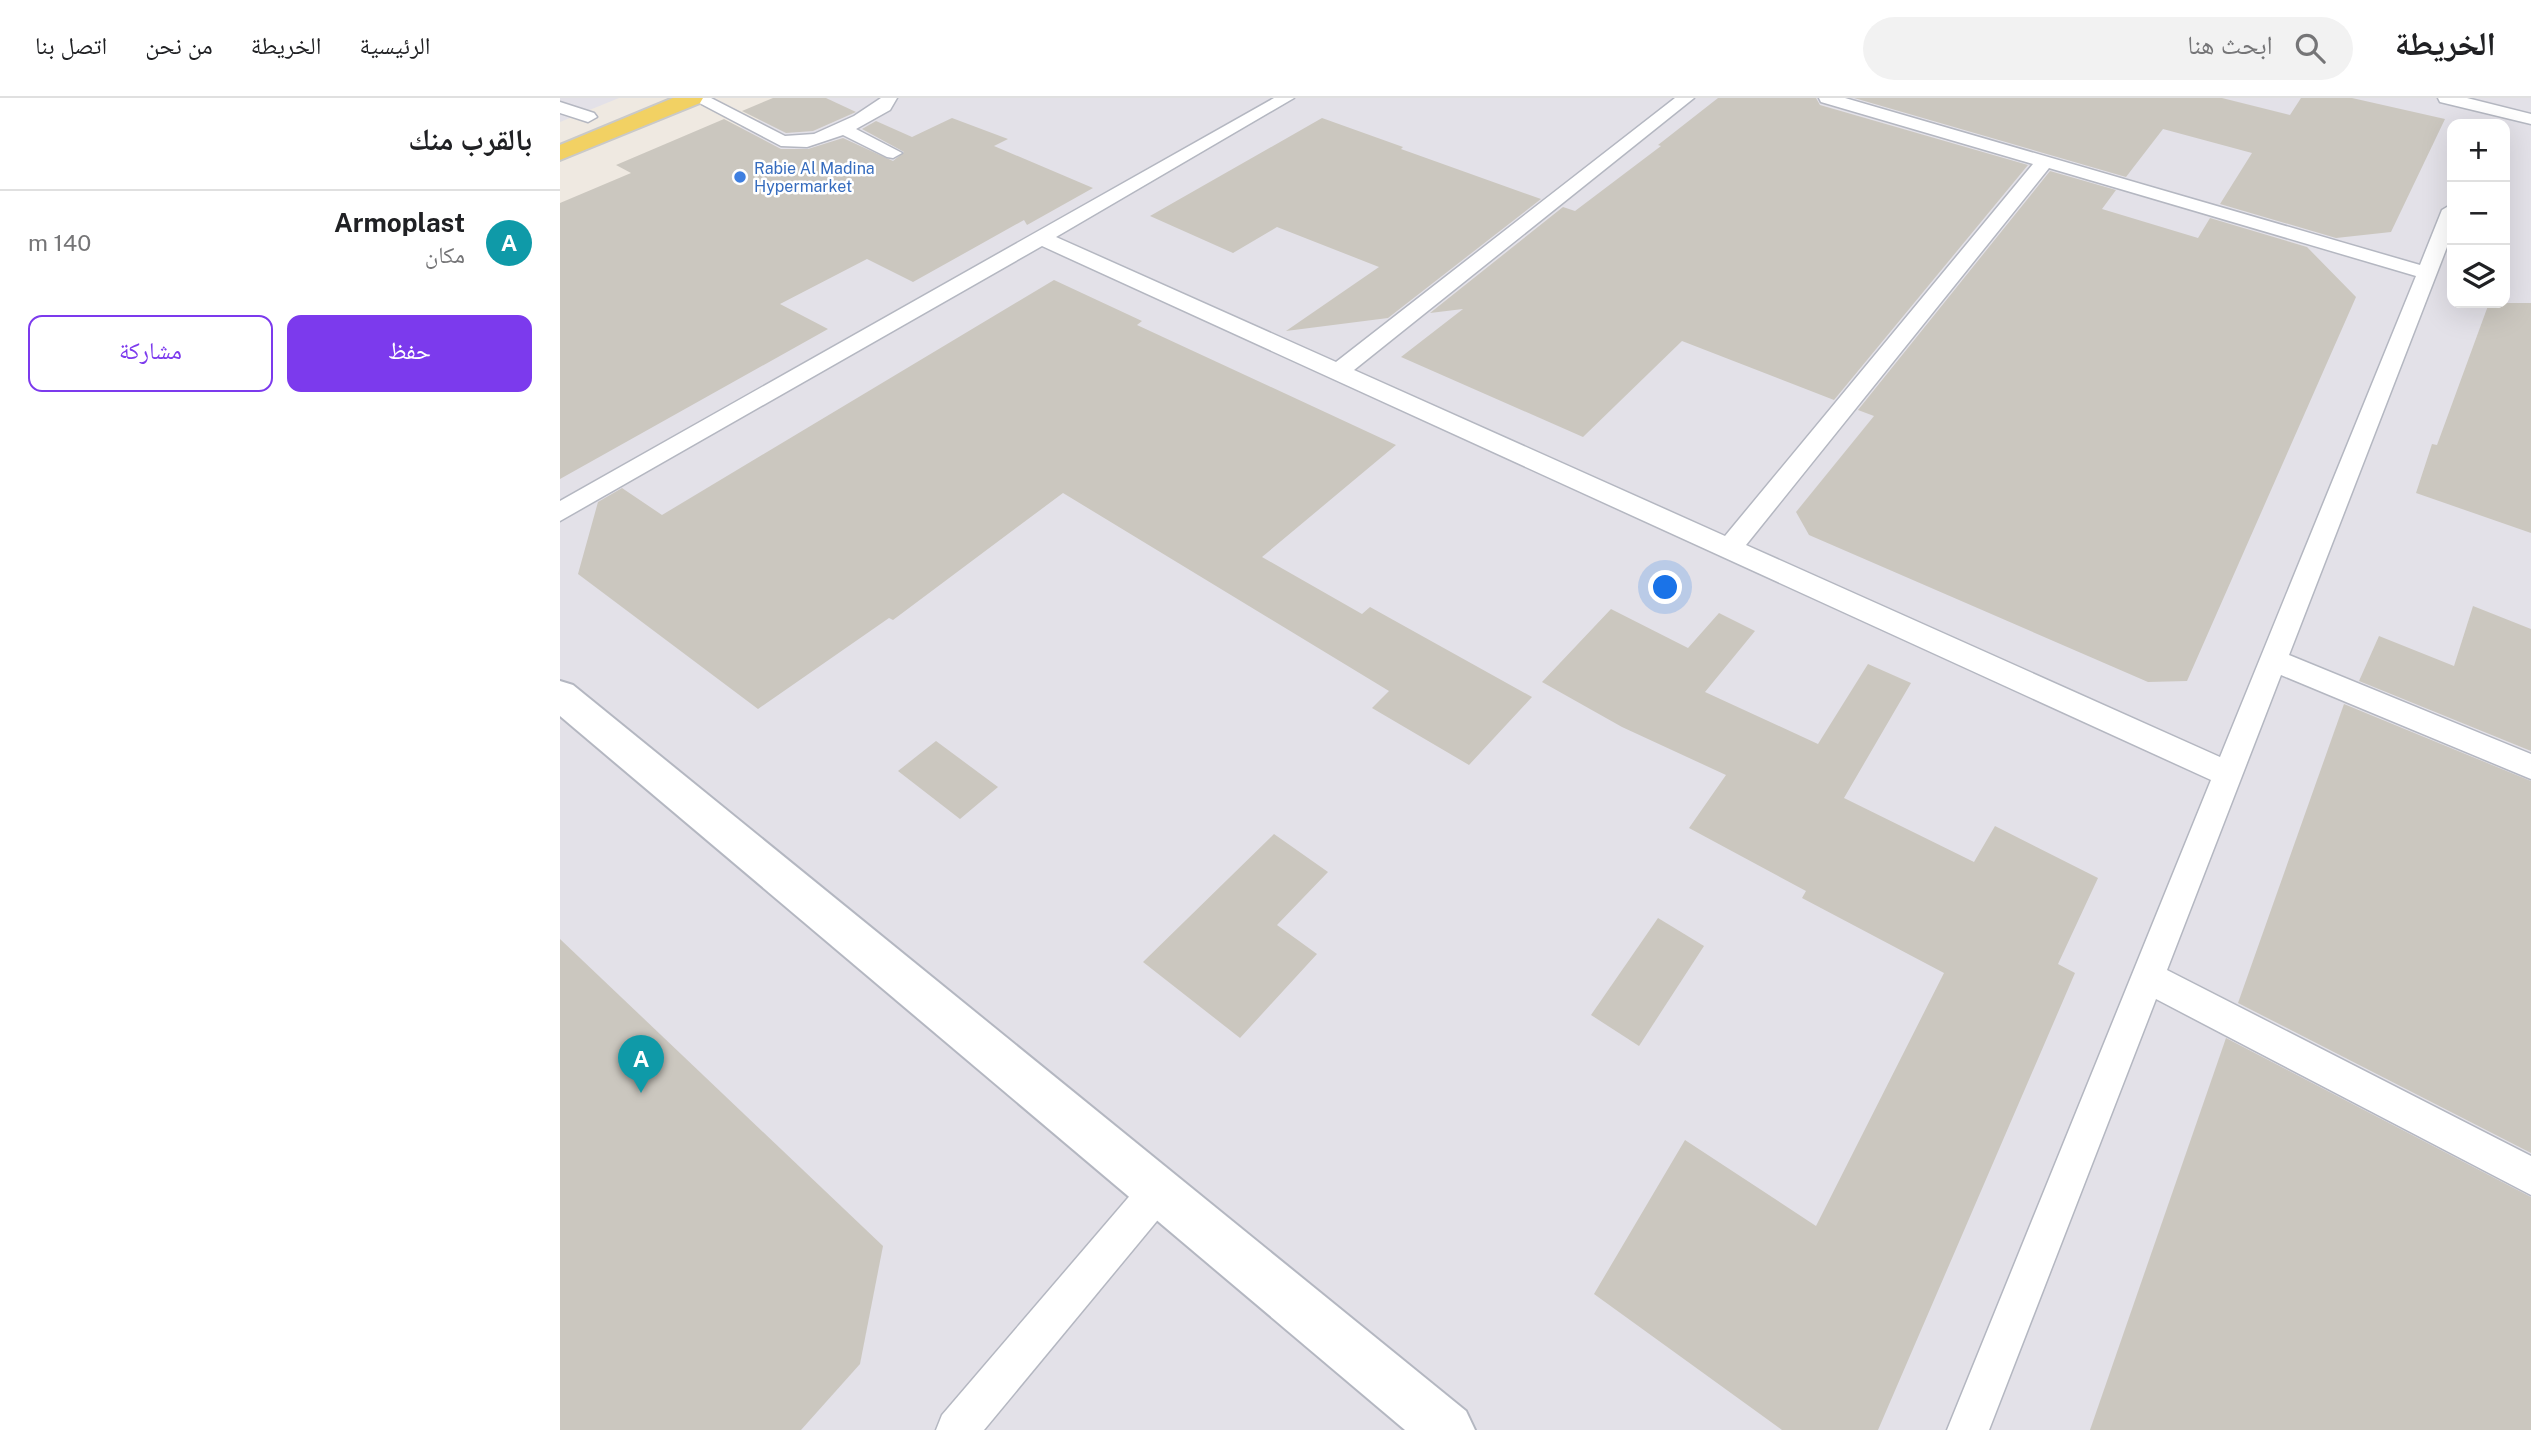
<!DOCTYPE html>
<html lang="ar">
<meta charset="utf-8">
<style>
body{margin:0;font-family:"Public Sans","Noto Naskh Arabic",sans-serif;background:#f2f2f2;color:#202124;direction:rtl}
.controls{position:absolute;right:21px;top:21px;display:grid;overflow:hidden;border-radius:14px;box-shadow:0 7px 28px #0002}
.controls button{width:63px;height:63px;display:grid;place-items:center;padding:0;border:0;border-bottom:2px solid #e0e0e0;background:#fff;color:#202124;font:35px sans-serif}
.you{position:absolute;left:1106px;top:490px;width:24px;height:24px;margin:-18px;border:5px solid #fff;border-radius:50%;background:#1a73e8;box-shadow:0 0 0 10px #1a73e833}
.badge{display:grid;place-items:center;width:46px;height:46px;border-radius:50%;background:#7c3aed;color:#fff;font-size:23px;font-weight:700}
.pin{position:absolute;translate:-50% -58px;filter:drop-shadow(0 2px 4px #0008)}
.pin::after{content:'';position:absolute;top:37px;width:24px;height:21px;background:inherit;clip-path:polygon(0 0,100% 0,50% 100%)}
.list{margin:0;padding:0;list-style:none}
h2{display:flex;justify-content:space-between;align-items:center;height:91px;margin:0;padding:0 28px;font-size:30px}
h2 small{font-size:23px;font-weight:400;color:#757577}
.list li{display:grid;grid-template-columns:46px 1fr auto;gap:21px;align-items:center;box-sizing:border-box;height:105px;padding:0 28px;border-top:2px solid #e0e0e0}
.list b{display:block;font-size:26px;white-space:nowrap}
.list p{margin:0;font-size:23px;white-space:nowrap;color:#757577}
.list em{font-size:23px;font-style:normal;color:#757577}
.actions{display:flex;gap:14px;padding:21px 28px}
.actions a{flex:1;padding:16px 0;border:2px solid #7c3aed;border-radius:14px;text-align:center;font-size:24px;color:#7c3aed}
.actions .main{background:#7c3aed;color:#fff}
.icon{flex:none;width:38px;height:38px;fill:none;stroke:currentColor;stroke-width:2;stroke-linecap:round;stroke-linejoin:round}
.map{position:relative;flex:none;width:1971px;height:1332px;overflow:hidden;direction:ltr}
header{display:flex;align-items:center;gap:42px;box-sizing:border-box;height:98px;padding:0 35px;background:#fff;border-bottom:2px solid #e0e0e0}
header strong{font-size:33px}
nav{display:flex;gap:38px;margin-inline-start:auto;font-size:24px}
.search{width:490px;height:63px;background:#f2f2f2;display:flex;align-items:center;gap:18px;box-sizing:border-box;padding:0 24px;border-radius:38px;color:#757577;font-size:26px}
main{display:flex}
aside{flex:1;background:#fff}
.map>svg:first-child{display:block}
.industrial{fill:#e3e1e8;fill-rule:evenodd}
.building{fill:#cbc7bf}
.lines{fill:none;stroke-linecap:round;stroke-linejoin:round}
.lane-casing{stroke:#b4b7c1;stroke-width:3}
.street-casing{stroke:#b4b7c1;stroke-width:4}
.primary-casing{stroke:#c9c9c9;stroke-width:4}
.lane{fill:#fff;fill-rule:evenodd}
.street{fill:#fff;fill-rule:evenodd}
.primary{fill:#f2d163;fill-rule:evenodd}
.shop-dot{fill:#3f7fe0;stroke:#fff;stroke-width:2.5}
.labels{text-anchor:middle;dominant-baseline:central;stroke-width:5;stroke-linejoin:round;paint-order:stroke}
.far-shop-label{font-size:16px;fill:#366cbe;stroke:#fff;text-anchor:start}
</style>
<header>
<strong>الخريطة</strong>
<div class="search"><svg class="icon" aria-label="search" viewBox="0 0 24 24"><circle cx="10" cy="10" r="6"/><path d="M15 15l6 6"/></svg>ابحث هنا</div>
<nav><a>الرئيسية</a><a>الخريطة</a><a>من نحن</a><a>اتصل بنا</a></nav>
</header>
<main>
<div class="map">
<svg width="1971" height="1332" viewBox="0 0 1971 1332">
<rect width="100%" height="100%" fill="#efe9e1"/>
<g class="industrial">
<path d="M0,0h59l-59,24z"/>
<path d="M248,0h1723v1332h-1971v-1223zM1892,26h53v179h-53z"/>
</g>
<g class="building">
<path d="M213,0h53l30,14 -43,19 -27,2 -44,-22z"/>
<path d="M1158,0h98l4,7 208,60 -194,235 -152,-59 -99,96 -182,-80 62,-48 -33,4 133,-106 12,4 86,-65 -3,-1z"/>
<path d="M1294,0h368l68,17 11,-17h51l93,21 -54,113 -55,6 -116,-34 32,-51 -89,-24 -37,48z"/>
<path d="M392,20l56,21 -14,7 99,42 -66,37 -3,-5 -111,62 -46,-23 -87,45 48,25 -268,150v-276l71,-30 -15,-8 108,-46 57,30h27l35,-11 50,23 11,-9 -42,-23 14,-8 36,16z"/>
<path d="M762,20l81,29 -2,2 140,50 -153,119 -102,13 93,-64 -102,-40 -44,26 -83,-37z"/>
<path d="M1490,73l66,19 -14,19 96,29 12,-20 97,29 49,50 -169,384 -39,1 -339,-147 -13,-23 78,-96 -16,-6z"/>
<path d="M494,182l88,41 -5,4 259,120 -134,112 100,57 8,-7 162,90 -63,68 -97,-57 17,-17 -326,-198 -170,127 -4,-2 -131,91 -180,-135 20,-72 24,-14 40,27z"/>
<path d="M1929,205h42v230l-115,-40 16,-49 5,1z"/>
<path d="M1913,508l58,23v122l-172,-70 20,-45 75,30z"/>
<path d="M1051,511l77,39 31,-35 36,18 -50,61 113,52 50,-80 43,19 -67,115 130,64 21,-36 103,52 -40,86 17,9 -197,457h-96l-188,-136 91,-154 131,86 128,-253 -142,-75 4,-7 -117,-63 37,-53 -104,-48 -80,-45z"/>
<path d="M1784,606l187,77v372l-293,-150z"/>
<path d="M376,643l62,46 -38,32 -62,-48z"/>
<path d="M714,736l54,38 -51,53 40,29 -77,84 -97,-76z"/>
<path d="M1098,820l46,28 -65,100 -48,-31z"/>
<path d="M0,841l323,307 -23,118 -59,66h-241z"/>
<path d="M1666,940l305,159v233h-441z"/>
</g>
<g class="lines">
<defs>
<g id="lane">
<path d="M130,0h21l74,38 29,-2 40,-18 27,-18h16l-7,12 -34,19 46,24 -9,5 -6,-1 -44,-22 -36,12 -26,-1z"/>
<path d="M714,0h20l-238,139 280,125 339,-264h19l-340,272 371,166 308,-372 -212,-62 -2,-4h26l575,167 22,-55 10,-6v30l-163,421 242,99v25l-250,-104 -114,295 364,186v39l-375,-196 -167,431h-42l264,-650 -1169,-534 -482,275v-20zM1489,70l367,108 -196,481 -474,-212z"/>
<path d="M1878,0h29l64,16v10l-91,-22z"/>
<path d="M0,4l34,11 3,4 -9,5 -28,-9z"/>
<path d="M598,1074l13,6 6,13 -6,13 -187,226h-48l6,-15 203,-237z"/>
</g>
<path id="street" d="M0,583l13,4 893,726 9,19h-70l-845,-714z"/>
<path id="primary" d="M113,0h30l-3,5 -140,57v-15z"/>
</defs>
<use href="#lane" class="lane-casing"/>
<use href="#street" class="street-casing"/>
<use href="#primary" class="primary-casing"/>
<use href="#lane" class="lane"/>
<use href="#street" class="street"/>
<use href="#primary" class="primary"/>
</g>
<circle class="shop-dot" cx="180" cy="79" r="7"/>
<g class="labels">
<g class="far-shop-label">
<text x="194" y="70">Rabie Al Madina<tspan x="194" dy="18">Hypermarket</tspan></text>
</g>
</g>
</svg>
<div class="controls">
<button>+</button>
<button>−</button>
<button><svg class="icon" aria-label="layers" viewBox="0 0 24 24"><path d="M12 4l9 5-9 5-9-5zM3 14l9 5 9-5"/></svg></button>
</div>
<div class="you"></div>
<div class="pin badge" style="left:81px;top:995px;background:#0f9aa8">A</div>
</div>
<aside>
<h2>بالقرب منك<small></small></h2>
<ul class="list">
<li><span class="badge" style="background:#0f9aa8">A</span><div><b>Armoplast</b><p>مكان</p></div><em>140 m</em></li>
</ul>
<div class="actions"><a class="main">حفظ</a><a>مشاركة</a></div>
</aside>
</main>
